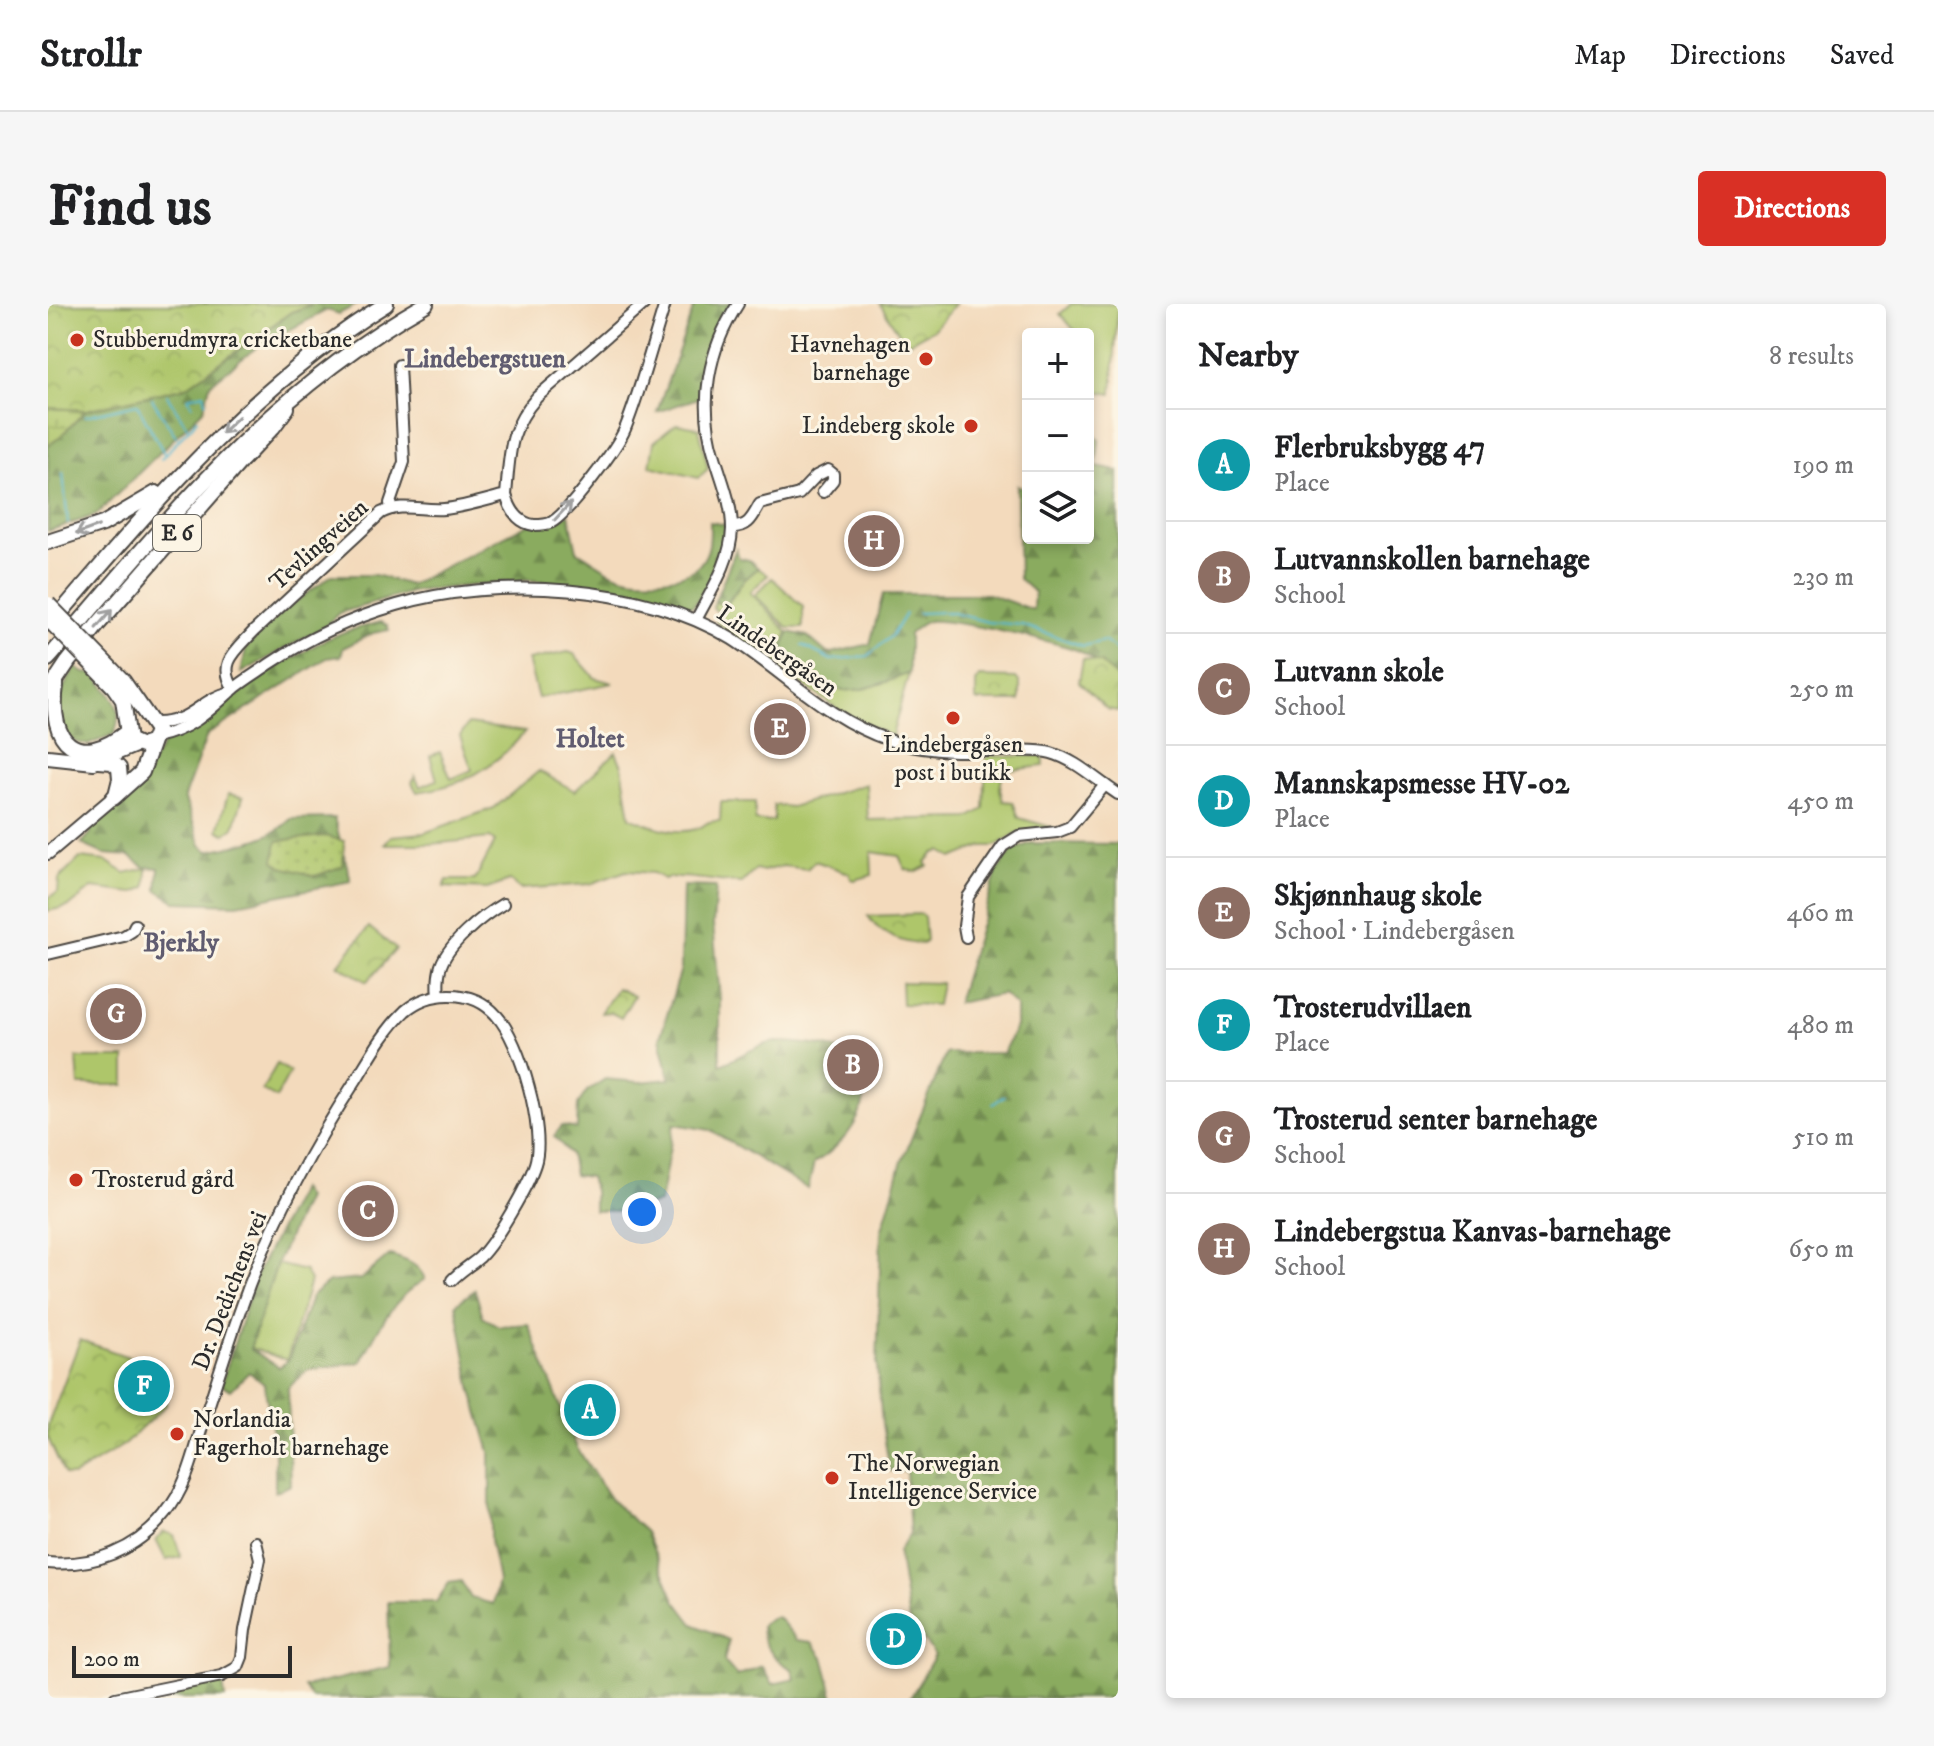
<!DOCTYPE html>
<meta charset="utf-8">
<style>
body{margin:0;font-family:"IM FELL DW Pica",serif;background:#f6f6f6;color:#202124}
.controls{position:absolute;right:24px;top:24px;display:grid;overflow:hidden;border-radius:8px;box-shadow:0 4px 12px #0003}
.controls button{width:72px;height:72px;display:grid;place-items:center;padding:0;border:0;border-bottom:2px solid #e0e0e0;background:#fff;color:#202124;font:40px sans-serif}
.scale{position:absolute;left:24px;bottom:20px;width:220px;box-sizing:border-box;padding-left:8px;border:4px solid #2b2b2b;border-top:0;font-size:22px;line-height:28px;white-space:nowrap;color:#2b2b2b;-webkit-text-stroke:6px #fcf5e5;paint-order:stroke}
.you{position:absolute;left:594px;top:908px;width:28px;height:28px;margin:-20px;border:6px solid #fff;border-radius:50%;background:#1a73e8;box-shadow:0 0 0 12px #1a73e833}
.badge{display:grid;place-items:center;width:52px;height:52px;border-radius:50%;background:#d93025;color:#fff;font-size:26px;font-weight:700}
.pin{position:absolute;translate:-50% -50%;border:4px solid #fff;box-shadow:0 2px 8px #0006}
.list{margin:0;padding:0;list-style:none}
h2{display:flex;justify-content:space-between;align-items:center;height:104px;margin:0;padding:0 32px;font-size:34px}
h2 small{font-size:26px;font-weight:400;color:#757577}
.list li{display:grid;grid-template-columns:52px 1fr auto;gap:24px;align-items:center;box-sizing:border-box;height:112px;padding:0 32px;border-top:2px solid #e0e0e0}
.list b{display:block;font-size:30px;white-space:nowrap}
.list p{margin:0;font-size:26px;white-space:nowrap;color:#757577}
.list em{font-size:26px;font-style:normal;color:#757577}
.icon{flex:none;width:44px;height:44px;fill:none;stroke:currentColor;stroke-width:2;stroke-linecap:round;stroke-linejoin:round}
.map{position:relative;flex:none;width:1070px;height:1394px;overflow:hidden;border-radius:8px}
header{display:flex;align-items:center;gap:48px;box-sizing:border-box;height:112px;padding:0 40px;background:#fff;border-bottom:2px solid #e0e0e0}
header strong{font-size:38px}
nav{display:flex;gap:44px;margin-inline-start:auto;font-size:28px}
.intro{display:flex;align-items:center;justify-content:space-between;box-sizing:border-box;height:192px;padding:0 48px}
h1{margin:0;font-size:56px}
.button{padding:20px 36px;border-radius:8px;background:#d93025;color:#fff;font-size:28px;font-weight:700}
main{display:flex;gap:48px;padding:0 48px}
aside{flex:1;background:#fff;border-radius:8px;box-shadow:0 4px 12px #0003}
.map>svg:first-child{display:block}
.grass{fill:#aec66b;stroke:#6c784b;stroke-width:2}
.forest{fill:url(#forest-firs);stroke:#5a6b45;stroke-width:2}
.wetland{fill:url(#wetland-marsh);stroke:#6c784b;stroke-width:2}
.park{fill:url(#park-crowns);stroke:#6c784b;stroke-width:2}
.garden{fill:url(#garden-dots);stroke:#6c784b;stroke-width:2}
.lines{fill:none;stroke-linecap:round;stroke-linejoin:round}
.stream{stroke:#51b7d0;stroke-width:2}
.minor-casing{stroke:#494541;stroke-width:14}
.major-casing{stroke:#494541;stroke-width:16}
.highway-casing{stroke:#494541;stroke-width:18}
.minor{stroke:#fff;stroke-width:10}
.major{stroke:#fff;stroke-width:12}
.highway{stroke:#fff;stroke-width:14}
.highway-bridge-casing{stroke:#494541;stroke-width:18;stroke-linecap:butt}
.highway-bridge{stroke:#fff;stroke-width:14}
.oneway{stroke:#a0a0a0}
.poi-dot{fill:#c8321e;stroke:#fcf5e5;stroke-width:3}
.labels{text-anchor:middle;dominant-baseline:central;stroke-width:6;stroke-linejoin:round;paint-order:stroke}
.shield{fill:#fcf5e5;stroke:#6a6863;stroke-width:2}
.shield-label{font-size:22px;font-weight:bold;fill:#2b2b2b}
.poi-label{font-size:24px;fill:#2b2b2b;stroke:#fcf5e5;text-anchor:start}
.street-label{font-size:24px;fill:#2b2b2b;stroke:#fcf5e5}
.neighbourhood-label{font-size:26px;font-weight:bold;fill:#605c70;stroke:#fcf5e5}
</style>
<header>
<strong>Strollr</strong>
<nav><a>Map</a><a>Directions</a><a>Saved</a></nav>
</header>
<div class="intro"><h1>Find us</h1><a class="button">Directions</a></div>
<main>
<div class="map">
<svg width="1070" height="1394" viewBox="0 0 1070 1394">
<defs>
<pattern id="forest-firs" width="22" height="20" patternUnits="userSpaceOnUse" patternTransform="scale(2)"><rect width="22" height="20" fill="#8aab5f"/><path d="M5 1l3.5 6h-7zM16 11l3.5 6h-7z" fill="#718b4f"/></pattern>
<pattern id="wetland-marsh" width="20" height="14" patternUnits="userSpaceOnUse" patternTransform="scale(2)"><rect width="20" height="14" fill="#aec66b"/><path d="M1 5h8M5 5V1M11 12h8M15 12V8" fill="none" stroke="#96aa5d"/></pattern>
<pattern id="park-crowns" width="20" height="18" patternUnits="userSpaceOnUse" patternTransform="scale(2)"><rect width="20" height="18" fill="#aec66b"/><path d="M2 6a3 3 0 1 1 6 0M12 15a3 3 0 1 1 6 0" fill="none" stroke="#96aa5d"/></pattern>
<pattern id="garden-dots" width="8" height="8" patternUnits="userSpaceOnUse" patternTransform="scale(2)"><rect width="8" height="8" fill="#aec66b"/><path d="M2 2h.1M6 6h.1" fill="none" stroke="#96aa5d" stroke-width="1.8" stroke-linecap="round"/></pattern>
</defs>
<rect width="100%" height="100%" fill="#fcf5e5"/>
<filter id="ink" filterUnits="userSpaceOnUse"><feTurbulence type="fractalNoise" baseFrequency=".0125" numOctaves="2"/><feDisplacementMap in="SourceGraphic" scale="16" xChannelSelector="R" yChannelSelector="G"/><feConvolveMatrix kernelMatrix="1 2 1 2 8 2 1 2 1" color-interpolation-filters="sRGB"/></filter>
<filter id="wash" filterUnits="userSpaceOnUse"><feTurbulence type="fractalNoise" baseFrequency=".006" numOctaves="4" result="noise"/><feDisplacementMap in="SourceGraphic" scale="32" xChannelSelector="R" yChannelSelector="G"/><feGaussianBlur stdDeviation="1.8" result="paint"/><feColorMatrix in="noise" values="0 0 0 0 0 0 0 0 0 0 0 0 0 0 0 0 0 1.4 0 .05"/><feComposite in="paint" operator="in"/></filter>
<g filter="url(#wash)">
<rect width="100%" height="100%" fill="#f3dabc"/>
<g class="grass">
<path d="M1023,0h47l-6,90 -21,-4 4,-25 -7,-19v-12h-10l-18,-20z"/>
<path d="M628,120l23,4 9,41 -10,9 -48,-12 4,-24z"/>
<path d="M710,264l10,7 -18,17 38,40 -6,17 76,41 51,-17 -17,63 -42,-18 -134,-96 4,-9 -7,-5 2,-7 11,5 17,-25z"/>
<path d="M724,274l31,29v21h-15l-33,-33z"/>
<path d="M520,348l6,2 21,24 18,5 -75,15 -10,-38z"/>
<path d="M420,420l57,8c-31,35 -60,54 -108,60l-5,-9 3,-7 5,11 17,-7 -7,-24 10,-4 11,27 21,-9 -12,-34z"/>
<path d="M568,448l6,14 8,51c20,8 44,19 66,12 13,-4 6,-8 24,-8l1,-19h34v19h19v-16l17,2 75,-23 2,36 100,-2 16,-9 2,-53h57l1,10 -41,5 -3,18 3,12 10,1 6,16 35,10 -35,4 -24,14h-12l-31,12 -11,-7 -7,2 -8,9 2,4 -13,6 -10,-3 -6,-13 -28,-4 1,23 -17,5 -4,-1 -2,-6 -34,-12 -8,8 -24,-3 -20,5 -7,-2 -14,14c-20,0 -63,-10 -78,-4l-11,-6 -27,-2 -36,13 -70,5 -10,-8 -23,8 -43,-2 3,-7h28l20,-38 -5,-4 -59,6h-47l7,-8 33,-3 70,-25 45,-37 36,20z"/>
<path d="M180,490l15,3 -9,30 -9,7 -7,-4z"/>
<path d="M32,554l26,3 19,12 22,-5 -1,19 -13,6 -41,-5 -22,18 -22,5v-13l10,-6 1,-13z"/>
<path d="M853,678l40,1 -4,22 -35,-1z"/>
<path d="M29,754h48v27h-46z"/>
<path d="M229,760l13,8 -14,26 -14,-8z"/>
<path d="M229,960l28,7 5,10 -23,79 -37,-12z"/>
<path d="M116,1228l10,3 7,22 -15,3 -10,-20z"/>
</g>
<g class="forest">
<path d="M265,0h45l-19,10 -12,-4 -70,37 -47,37 -6,25 -108,106 -48,16v-86l11,-7 27,-28 100,-23 106,-75z"/>
<path d="M647,0h35c-17,30 -25,58 -29,93l-44,15z"/>
<path d="M1040,123l11,13 -3,27 22,4v208c-11,-10 -22,-18 -35,-26 -18,-10 -133,-34 -154,-32 -7,1 -14,8 -20,13v39c-28,11 -61,27 -90,10 -13,-8 -25,-24 -37,-34l7,-17 18,4 21,18 42,-10 13,-50h105l45,16 1,-18 -15,-13 -2,-94 11,5v48h60z"/>
<path d="M521,210l8,37c13,7 25,17 39,23 19,9 70,8 84,-10 11,-13 10,-27 10,-42l17,3c-4,31 -14,58 -34,81l-14,2 -54,-17 -96,-11 -114,11 -76,22 -14,13 -84,47 5,-25 38,-38 48,-35h43l35,10 124,-64 25,-1z"/>
<path d="M688,245l3,9 10,2 9,8 -15,13 -18,25 -10,-5z"/>
<path d="M333,318l6,3 2,5 -16,3 -30,15 -2,8 -14,2 -120,77 -23,62 17,48 7,6c30,-7 60,-9 83,-32l43,-1 17,63 -114,23 -61,-2 -19,-12 2,-22 -14,-1 -16,-11 -25,-2 -23,-10 10,-11 -2,-6 54,-51 21,-33 36,-17 41,-38 82,-47 21,-9z"/>
<path d="M27,363l9,6 10,1c17,20 32,34 20,60l-26,11 -20,-5 -11,-31 7,-22z"/>
<path d="M983,539l87,1v854h-208l25,-43 -26,-34 -11,-70 12,-17 -4,-63h-16l-8,-47 -5,-57 4,-135 21,-71 44,-108h57l13,-27v-20l-13,-12 -46,9 40,-132 16,-21z"/>
<path d="M635,582l33,1 -3,37 7,74v67c17,-6 39,-22 57,-23 12,0 53,3 62,9 52,32 15,89 -25,112l-6,26 -98,-59 -36,-6 -14,79 -43,8h-23v-20l-4,-14 -16,-2 -4,-21 -16,-18 8,-10 15,3 1,-25 9,-13 18,-12 35,3 30,-3 -10,-41 21,-69z"/>
<path d="M252,885l6,9 -29,65 -27,86 29,18 9,-6 24,-66 17,-13 32,-3 29,-24c15,5 28,8 35,24 -33,20 -47,50 -64,83l-54,8 -19,18 3,97 -16,7v-48l-11,-60 -15,-12 -18,18 -10,-5 35,-110z"/>
<path d="M427,986l8,27 16,9 29,-2 49,124 34,52 35,32 29,68 18,24 36,16 -5,21 13,15 25,-10 11,18 22,-5 -3,-10c-16,-8 -32,-25 -31,-44l13,-8 5,1 18,22 15,2 11,15 11,41h-523l-7,-11 86,-20 -2,-65h48l13,-19 12,-2 10,17 22,6 5,-23 -8,-41v-88l-18,-61 -16,-87z"/>
<path d="M175,1378l2,16h-75z"/>
</g>
<path class="wetland" d="M0,104l38,2 -27,28 -11,7z"/>
<g class="park">
<path d="M0,0h265l-22,8 -105,75 -100,23 -38,-2z"/>
<path d="M832,0h75l-21,25 -28,15z"/>
<path d="M1035,355l18,4 17,16v32l-11,-2 -28,-27z"/>
<path d="M931,373l37,1 4,5v18h-44v-19z"/>
<path d="M873,610l3,3 2,24 -3,3c-23,-1 -42,-8 -55,-28z"/>
<path d="M321,623l27,22 -29,33 -29,-17z"/>
<path d="M569,684l17,8 -13,22 -11,-6 -9,1z"/>
<path d="M32,1036l86,30v35l-41,39 -52,32 -8,-1 -17,-37v-13z"/>
</g>
<path class="garden" d="M277,532l19,5 -1,25 -28,10 -33,-9 -8,-6 3,-20z"/>
<g class="lines">
<g class="stream">
<path d="M119,91l21,33"/>
<path d="M104,95l25,39"/>
<path d="M144,101l-4,-8 16,-4 2,9"/>
<path d="M37,112l52,-12 28,51"/>
<path d="M113,155l37,-40"/>
<path d="M15,169l5,51"/>
<path d="M870,309l31,-1 39,10 34,3 61,21 21,-5 14,10"/>
<path d="M754,341l29,15 37,-4 24,-21 13,-21"/>
<path d="M945,800l11,-8"/>
</g>
</g>
</g>
<g filter="url(#ink)">
<g class="lines">
<defs>
<g id="minor">
<path d="M458,191c4,14 12,28 28,30 6,0 13,0 18,-3 17,-10 65,-74 73,-93 16,-40 27,-84 40,-125"/>
<path d="M343,205l-1,-6 14,-41 -5,-97"/>
<path d="M684,223c17,0 20,-9 28,-23l39,-10 17,-18 12,-6 5,4v6l-10,12"/>
<path d="M648,316c15,-29 35,-58 36,-91 0,-26 -10,-48 -17,-72 -17,-53 -7,-107 23,-153"/>
<path d="M186,385c-17,-26 2,-38 20,-58l127,-118c22,-11 40,-2 63,-4 20,-2 42,-9 62,-14 4,-42 2,-65 31,-98l107,-93"/>
<path d="M106,419c38,1 45,-24 77,-31"/>
<path d="M107,433c33,-6 53,-24 76,-46 12,-10 27,-19 40,-28 39,-26 81,-45 126,-58 99,-29 246,-21 335,34 53,34 96,81 157,101 37,13 75,11 114,11 15,0 33,-2 48,2 25,7 45,27 67,41"/>
<path d="M918,633l-2,-11 4,-29 35,-51 16,-10 38,-4 13,-5 35,-42"/>
<path d="M0,650l76,-18 8,-5 3,-6"/>
<path d="M391,691c-1,-8 -1,-17 1,-26 6,-24 42,-53 63,-65"/>
<path d="M0,1259c45,4 89,-13 117,-49 22,-27 29,-61 39,-94 12,-36 23,-73 36,-109 28,-82 69,-159 116,-231 14,-23 29,-50 49,-69 12,-10 28,-16 44,-16 19,0 36,7 48,21 23,25 49,115 38,148 -7,22 -39,77 -55,93 -9,8 -20,14 -28,23"/>
<path d="M67,1394l107,-22 16,-9 4,-10 3,-27 15,-71 -4,-17"/>
</g>
<path id="major" d="M0,549l65,-55"/>
<g id="highway">
<path d="M0,238l55,-18 53,-31"/>
<path d="M3,320c101,-118 200,-237 335,-320"/>
<path d="M42,343l33,34 34,49 -15,42 -29,26"/>
<path d="M35,351l31,32 9,13 6,40 13,6 9,-3"/>
<path d="M0,355c118,-136 217,-264 378,-355"/>
<path d="M8,381c-8,59 22,85 71,47"/>
<path d="M0,388l20,-30 31,-39 140,-160 34,-36 14,-19"/>
<path d="M0,453l46,5 41,-17"/>
<path d="M51,457l13,1 7,6 1,11 -4,16"/>
</g>
</defs>
<use href="#minor" class="minor-casing"/>
<use href="#major" class="major-casing"/>
<use href="#highway" class="highway-casing"/>
<use href="#minor" class="minor"/>
<use href="#major" class="major"/>
<use href="#highway" class="highway"/>
<defs>
<g id="highway-bridge">
<path d="M0,300l42,43"/>
<path d="M0,315l35,36"/>
</g>
</defs>
<use href="#highway-bridge" class="highway-bridge-casing"/>
<use href="#highway-bridge" class="highway-bridge"/>
</g>
<defs><path id="oneway-shaft" d="M-6 0H5M1.5-3L5.5 0L1.5 3" fill="none" stroke-width="1.6" stroke-linecap="round" stroke-linejoin="round" transform="scale(2)"/></defs>
<g class="oneway">
<use href="#oneway-shaft" transform="translate(182 121) rotate(136)"/>
<use href="#oneway-shaft" transform="translate(515 207) rotate(-47)"/>
<use href="#oneway-shaft" transform="translate(39 226) rotate(160)"/>
<use href="#oneway-shaft" transform="translate(56 315) rotate(-49)"/>
</g>
</g>
<g class="poi-dot">
<circle cx="29" cy="36" r="8"/>
<circle cx="878" cy="55" r="8"/>
<circle cx="923" cy="122" r="8"/>
<circle cx="905" cy="414" r="8"/>
<circle cx="28" cy="876" r="8"/>
<circle cx="129" cy="1130" r="8"/>
<circle cx="784" cy="1174" r="8"/>
</g>
<g class="labels">
<rect class="shield" x="105" y="211" width="48" height="36" rx="6"/>
<g class="shield-label">
<text x="129" y="229">E 6</text>
</g>
<g class="poi-label">
<text x="45" y="36">Stubberudmyra cricketbane</text>
<text x="862" y="41" text-anchor="end">Havnehagen<tspan x="862" dy="28">barnehage</tspan></text>
<text x="907" y="122" text-anchor="end">Lindeberg skole</text>
<text x="905" y="441" text-anchor="middle">Lindebergåsen<tspan x="905" dy="28">post i butikk</tspan></text>
<text x="44" y="876">Trosterud gård</text>
<text x="145" y="1116">Norlandia<tspan x="145" dy="28">Fagerholt barnehage</tspan></text>
<text x="800" y="1160">The Norwegian<tspan x="800" dy="28">Intelligence Service</tspan></text>
</g>
<g class="street-label">
<text transform="translate(271 241) rotate(-42)">Tevlingveien</text>
<text transform="translate(729 347) rotate(35)">Lindebergåsen</text>
<text transform="translate(182 987) rotate(-69)">Dr. Dedichens vei</text>
</g>
<g class="neighbourhood-label">
<text x="437" y="55">Lindebergstuen</text>
<text x="542" y="435">Holtet</text>
<text x="133" y="639">Bjerkly</text>
</g>
</g>
</svg>
<div class="controls">
<button>+</button>
<button>−</button>
<button><svg class="icon" aria-label="layers" viewBox="0 0 24 24"><path d="M12 4l9 5-9 5-9-5zM3 14l9 5 9-5"/></svg></button>
</div>
<div class="scale">200 m</div>
<div class="you"></div>
<div class="pin badge" style="left:542px;top:1106px;background:#0f9aa8">A</div>
<div class="pin badge" style="left:805px;top:761px;background:#8d6e63">B</div>
<div class="pin badge" style="left:320px;top:907px;background:#8d6e63">C</div>
<div class="pin badge" style="left:848px;top:1335px;background:#0f9aa8">D</div>
<div class="pin badge" style="left:732px;top:425px;background:#8d6e63">E</div>
<div class="pin badge" style="left:96px;top:1082px;background:#0f9aa8">F</div>
<div class="pin badge" style="left:68px;top:710px;background:#8d6e63">G</div>
<div class="pin badge" style="left:826px;top:237px;background:#8d6e63">H</div>
</div>
<aside>
<h2>Nearby<small>8 results</small></h2>
<ul class="list">
<li><span class="badge" style="background:#0f9aa8">A</span><div><b>Flerbruksbygg 47</b><p>Place</p></div><em>190 m</em></li>
<li><span class="badge" style="background:#8d6e63">B</span><div><b>Lutvannskollen barnehage</b><p>School</p></div><em>230 m</em></li>
<li><span class="badge" style="background:#8d6e63">C</span><div><b>Lutvann skole</b><p>School</p></div><em>250 m</em></li>
<li><span class="badge" style="background:#0f9aa8">D</span><div><b>Mannskapsmesse HV-02</b><p>Place</p></div><em>450 m</em></li>
<li><span class="badge" style="background:#8d6e63">E</span><div><b>Skjønnhaug skole</b><p>School · Lindebergåsen</p></div><em>460 m</em></li>
<li><span class="badge" style="background:#0f9aa8">F</span><div><b>Trosterudvillaen</b><p>Place</p></div><em>480 m</em></li>
<li><span class="badge" style="background:#8d6e63">G</span><div><b>Trosterud senter barnehage</b><p>School</p></div><em>510 m</em></li>
<li><span class="badge" style="background:#8d6e63">H</span><div><b>Lindebergstua Kanvas-barnehage</b><p>School</p></div><em>650 m</em></li>
</ul>
</aside>
</main>
